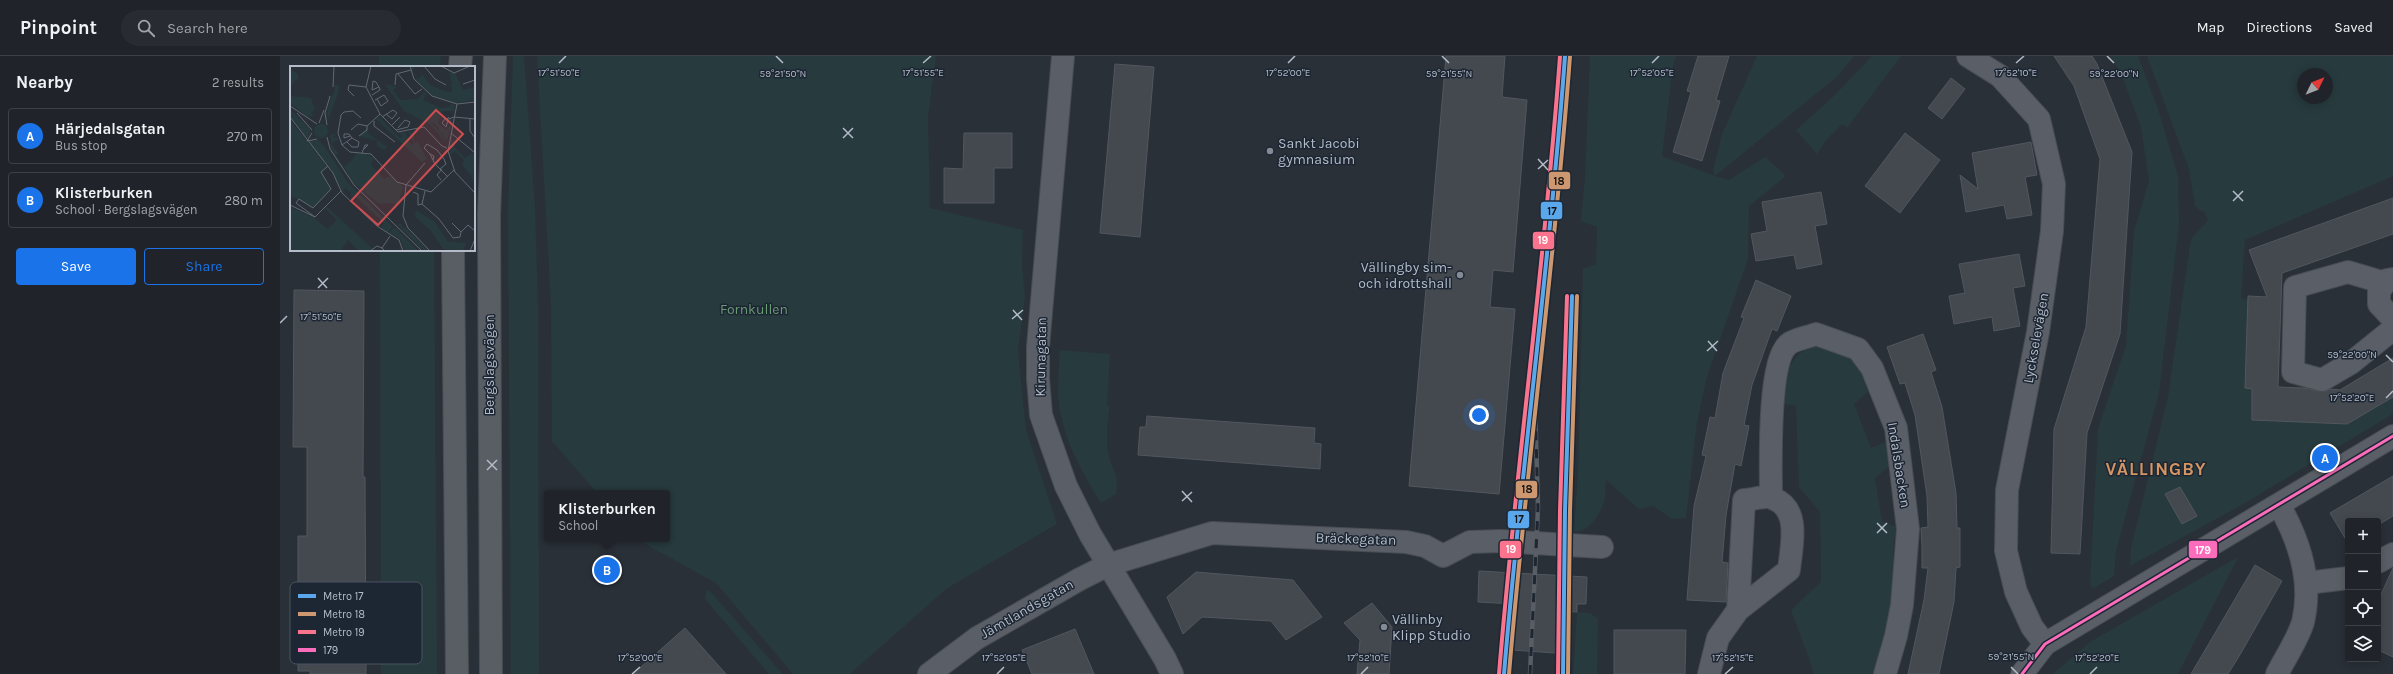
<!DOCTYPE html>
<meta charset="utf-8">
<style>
body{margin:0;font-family:Karla,sans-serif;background:#282c32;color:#f1f3f6}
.controls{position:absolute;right:12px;bottom:12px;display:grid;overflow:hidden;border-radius:4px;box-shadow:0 2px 10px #0003}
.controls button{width:36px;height:36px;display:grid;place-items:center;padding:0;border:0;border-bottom:1px solid #3d4147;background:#20242a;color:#f1f3f6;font:20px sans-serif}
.compass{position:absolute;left:2017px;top:12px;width:36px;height:36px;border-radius:50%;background:#20242a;box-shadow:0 2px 10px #0003;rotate:47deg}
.you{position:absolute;left:1199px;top:359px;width:14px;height:14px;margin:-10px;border:3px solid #fff;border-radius:50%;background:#1a73e8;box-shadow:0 0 0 6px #1a73e833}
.badge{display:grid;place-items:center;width:26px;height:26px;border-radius:50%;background:#1a73e8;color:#fff;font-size:13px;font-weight:700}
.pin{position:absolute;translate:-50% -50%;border:2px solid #fff;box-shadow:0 1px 4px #0006}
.popup{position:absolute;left:264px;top:434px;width:126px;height:52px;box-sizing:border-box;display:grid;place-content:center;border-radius:4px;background:#20242a;filter:drop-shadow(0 1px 3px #0005);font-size:13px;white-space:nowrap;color:#a2a4a8}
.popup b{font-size:15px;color:#f1f3f6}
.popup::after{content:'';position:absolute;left:50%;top:100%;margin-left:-8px;border:8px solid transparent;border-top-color:#20242a}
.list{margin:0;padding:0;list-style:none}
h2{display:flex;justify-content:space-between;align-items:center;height:52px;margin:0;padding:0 16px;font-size:17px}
h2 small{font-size:13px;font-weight:400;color:#a2a4a8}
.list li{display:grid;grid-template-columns:26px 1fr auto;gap:12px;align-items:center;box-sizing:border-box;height:56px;margin:0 8px 8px;padding:0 8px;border:1px solid #3d4147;border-radius:4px}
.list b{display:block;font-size:15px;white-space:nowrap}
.list p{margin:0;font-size:13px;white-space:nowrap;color:#a2a4a8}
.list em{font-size:13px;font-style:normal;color:#a2a4a8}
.actions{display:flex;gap:8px;padding:12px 16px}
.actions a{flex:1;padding:9px 0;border:1px solid #1a73e8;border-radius:4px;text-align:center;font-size:14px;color:#1a73e8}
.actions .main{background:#1a73e8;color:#fff}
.icon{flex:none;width:22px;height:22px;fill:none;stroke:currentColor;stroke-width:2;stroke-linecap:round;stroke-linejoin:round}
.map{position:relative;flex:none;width:2113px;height:618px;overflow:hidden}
header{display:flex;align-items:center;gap:24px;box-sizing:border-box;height:56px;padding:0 20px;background:#20242a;border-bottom:1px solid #3d4147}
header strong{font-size:19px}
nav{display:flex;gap:22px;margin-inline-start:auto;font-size:14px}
.search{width:280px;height:36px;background:#282c32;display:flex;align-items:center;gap:10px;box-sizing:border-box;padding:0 14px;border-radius:22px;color:#a2a4a8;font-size:15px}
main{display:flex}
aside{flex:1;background:#20242a}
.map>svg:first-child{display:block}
.green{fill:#273a3e;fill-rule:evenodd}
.building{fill:#444950;stroke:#52575f}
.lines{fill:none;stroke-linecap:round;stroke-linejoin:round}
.street-casing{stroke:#484c53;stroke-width:24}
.secondary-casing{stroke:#484c53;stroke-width:24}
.street{stroke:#5a5e66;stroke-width:22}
.secondary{stroke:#595d64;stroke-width:22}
.rail-casing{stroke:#595d64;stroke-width:4.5}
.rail{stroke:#1d2633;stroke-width:3;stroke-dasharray:9;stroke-linecap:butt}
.bus-1-casing{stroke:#1d2633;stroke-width:6}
.bus-1{stroke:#fb6dba;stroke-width:3}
.metro-1-casing{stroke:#1d2633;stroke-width:7}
.metro-2-casing{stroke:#1d2633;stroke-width:7}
.metro-3-casing{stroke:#1d2633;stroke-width:7}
.metro-1{stroke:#5aa8eb;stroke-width:4}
.metro-2{stroke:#cd976f;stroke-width:4}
.metro-3{stroke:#fc738d;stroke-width:4}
.ticks{fill:none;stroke:#b4bcc9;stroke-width:1.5}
.poi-dot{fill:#848b96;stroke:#1d2633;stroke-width:1.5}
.labels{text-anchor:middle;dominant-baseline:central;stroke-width:3;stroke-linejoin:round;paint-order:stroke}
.poi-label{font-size:14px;fill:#b4bcc9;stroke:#1d2633;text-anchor:start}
.park-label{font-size:14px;fill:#6b9a76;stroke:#1d2633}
.street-label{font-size:14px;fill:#b4bcc9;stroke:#1d2633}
.district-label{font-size:18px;font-weight:bold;letter-spacing:1px;fill:#d59563;stroke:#1d2633}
.inset-road{fill:none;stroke:#616872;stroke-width:1}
.view{fill:#ce4d50;fill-opacity:0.15;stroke:#ce4d50;stroke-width:2}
.inset-edge{fill:none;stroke:#b4bcc9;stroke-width:2}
.key{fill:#1d2633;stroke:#4a5360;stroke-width:1}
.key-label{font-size:11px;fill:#b4bcc9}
.ticks-label{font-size:10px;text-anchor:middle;fill:#b4bcc9;stroke:#1d2633;stroke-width:3;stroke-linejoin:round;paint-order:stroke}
.line-badge{stroke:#1d2633;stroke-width:1.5}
.badge-label{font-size:11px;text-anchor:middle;font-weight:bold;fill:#fff}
.pale-badge-label{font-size:11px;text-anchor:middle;font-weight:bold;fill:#111}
</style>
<header>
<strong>Pinpoint</strong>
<div class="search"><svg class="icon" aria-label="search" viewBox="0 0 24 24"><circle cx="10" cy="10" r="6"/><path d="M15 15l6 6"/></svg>Search here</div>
<nav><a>Map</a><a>Directions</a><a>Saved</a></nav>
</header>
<main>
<aside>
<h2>Nearby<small>2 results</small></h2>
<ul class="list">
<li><span class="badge">A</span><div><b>Härjedalsgatan</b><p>Bus stop</p></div><em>270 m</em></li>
<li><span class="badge">B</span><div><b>Klisterburken</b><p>School · Bergslagsvägen</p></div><em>280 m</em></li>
</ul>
<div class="actions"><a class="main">Save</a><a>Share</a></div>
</aside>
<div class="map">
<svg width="2113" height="618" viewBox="0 0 2113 618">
<rect width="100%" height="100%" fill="#2a3038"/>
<g class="green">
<path d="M99,0h62l-1,11h-61z"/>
<path d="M233,0h11l11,150 3,100 1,368h-28l-3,-464z"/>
<path d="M257,0h399l-8,61 2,91 93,22 -1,35 3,32 -7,54 8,79 31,94 -111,65 -96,85h-57l-77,-91 -76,-42 -2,-2h29v-46h-70l-45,-52 -1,-138z"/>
<path d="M1310,0h86l-3,10 -11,90 53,20 -2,-5 9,-37 35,-78h97l-16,20 -123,100 14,4 36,-23 21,19 -37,30 -1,53 -41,118 -10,45 -11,96 -14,1 -19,-13 -14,3 -33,-29c-1,6 0,15 -2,22 -4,12 -15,31 -30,29l4,-59 5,-203 13,-5 1,-37 -16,-6 4,-44z"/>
<path d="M1592,0h29l-54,72 -5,-4 -15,15 -10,15 -21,-24 39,-35z"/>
<path d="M1830,0h28l20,53 20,67 1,48 -20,169 -43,158 -2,25 -20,12 -4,-3 8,-156 28,-83 8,-115 15,-50 -8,-54 -20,-54z"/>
<path d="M1867,0h246v120l-148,64 -4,58 7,2 -3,88 7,1 1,31 94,4 46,-27v17l-153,92 -110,60 1,-18 37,-151 23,-158 17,-19 -4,-9h-3l-6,-5 -6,-37zM2023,18h24v24h-24z"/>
<path d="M100,194h54l3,424h-56z"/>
<path d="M1534,289l25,4 17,9 12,34 -14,12 17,44 15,-6 5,23 -16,13 7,43 14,6 -3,22 2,49 -18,76h-64l-2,-10 -20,-54 30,-28 -1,-70 -21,-25 -3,-81 -16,-3c3,-26 8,-47 34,-58z"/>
<path d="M780,294l50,4 -3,52 3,-1c-2,15 -4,31 -2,47 3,17 12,23 8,42l-15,9c-20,-32 -40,-68 -43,-107 0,-15 1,-31 2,-46z"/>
<path d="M1958,501l-60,117h-125l37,-32z"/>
<path d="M429,534l71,81 2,3h-13l-64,-75 1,-7z"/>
<path d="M1297,556l13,1 8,6 -1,55h-24z"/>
</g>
<g class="building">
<path d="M1166,0h59l-3,41 25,3 -14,172 -20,-2 -3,37 25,2 -16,185 -90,-8z"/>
<path d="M1418,0h31l-13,44 4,1 -18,60 -29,-9 18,-60 -4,-1z"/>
<path d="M1774,0h38l5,8 35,88 -12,182 -33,99 -7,121 -29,-1 3,-124 32,-102 14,-168 -26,-73z"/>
<path d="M835,8l39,3 -14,170 -40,-4z"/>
<path d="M1671,22l14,11 -23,30 -14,-11z"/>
<path d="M684,77h48v35h-18v35h-50v-35l19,1z"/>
<path d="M1625,77l35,27 -40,53 -35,-27z"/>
<path d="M1751,86l6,33 -12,2 7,38 -25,4 -3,-14 -38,7 -6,-37 18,14 -6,-36z"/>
<path d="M1541,136l6,32 -12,2 7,38 -25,5 -3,-14 -38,6 -5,-27 16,-3 -5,-29z"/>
<path d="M2113,142v36l-111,39 -4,114 26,1 19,4 8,-3 9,1 53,-32v39l-46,27 -95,-4v-31l-7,-1 3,-92 19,1 -18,-47z"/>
<path d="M1739,198l6,32 -12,2 7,38 -26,5 -2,-14 -38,7 -5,-28 16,-3 -6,-29z"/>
<path d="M1476,224l35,16 -14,35 -5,-2 -20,56 -8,40 5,1 -8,40 -6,-2 -9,51 -4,47 6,1 -2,39 -39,-2 7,-94 12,-50 -4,-1 8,-38 5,1 8,-45 21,-55 -3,-1z"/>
<path d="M14,234l70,1 -1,186h2l1,197h-56v-3h-12v-135h9v-89h-14z"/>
<path d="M1643,278l13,36 -5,2 11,35 14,86 1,35h3v39l-4,1 -2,34 -15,72h-31l16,-74 4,-32h-6v-21l-1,-19 7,-1 -1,-31 -12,-81 -10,-32 -5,1 -13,-37z"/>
<path d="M867,360l168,12 -1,15 7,1 -1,25 -182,-14 2,-28h6z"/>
<path d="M2113,420v40l-15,9v-4h-30v22l-18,-30z"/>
<path d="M1900,431l17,29 -15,8 -17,-30z"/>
<path d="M1975,509l27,16 -41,72 -13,21h-37z"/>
<path d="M2113,512v89l-15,-7v-49z"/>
<path d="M1199,515l108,6 -1,27h-9v8l-20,-1 -2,42 -43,-3 2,-46 -36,-2z"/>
<path d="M916,516l97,8 29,37 -36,23 -15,-19 -69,-4 -19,17 -16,-37z"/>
<path d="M1092,547l20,24 -3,47h-32l3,-34 -16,-17z"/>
<path d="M405,572l41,46h-93z"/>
<path d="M795,573l19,45h-62l-10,-24z"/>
<path d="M1334,574h72l-1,44h-71z"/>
</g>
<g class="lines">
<defs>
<g id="street">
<path d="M783,0l-25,291v32l3,36 25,71 24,48 75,125 7,15"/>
<path d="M1688,0l32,20 39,43 15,65 -2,47 -14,101 -31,158 -1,61 10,41 16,35 13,17"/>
<path d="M2113,223l-6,1 -8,11v13l14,15"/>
<path d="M2105,227l-37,-11 -53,15 -2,85 29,8 29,-17 42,-34"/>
<path d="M1491,441c0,-28 -4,-139 19,-154 7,-4 18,-6 26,-9l42,15 14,19 24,60 12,101 -6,76 -6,31 -11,38"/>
<path d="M2098,506l15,-8"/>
<path d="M2027,527l41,-5"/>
<path d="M649,618l48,-36 103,-59 28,-14 104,-32 194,9 19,4 18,10 27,-14 31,-1 101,6"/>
<path d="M1429,618l9,-36 20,-28 51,-40c2,-23 13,-62 -17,-72 -7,-3 -21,2 -28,2l-6,110"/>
<path d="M1742,618l23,-30 348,-208"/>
<path d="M1997,618c8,-16 21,-35 26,-52 10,-42 -4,-82 -24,-117"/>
</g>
<g id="secondary">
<path d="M180,11l1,-11"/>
<path d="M173,194l4,424"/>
<path d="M211,618l-2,-459 6,-159"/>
</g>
</defs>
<use href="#street" class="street-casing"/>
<use href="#secondary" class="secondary-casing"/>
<use href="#street" class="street"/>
<use href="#secondary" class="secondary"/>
<defs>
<path id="rail" d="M1250,618l8,-166 -4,-141"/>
</defs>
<use href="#rail" class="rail-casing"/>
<use href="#rail" class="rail"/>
<defs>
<path id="bus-1" d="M1742,618l23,-30 348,-208"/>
</defs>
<use href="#bus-1" class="bus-1-casing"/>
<use href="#bus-1" class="bus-1"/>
<defs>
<g id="metro-1">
<path d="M1224,618c17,-206 46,-411 61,-618"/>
<path d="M1283,618l2,-164 7,-214"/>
</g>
<g id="metro-2">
<path d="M1229,618c17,-206 46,-411 61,-618"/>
<path d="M1288,618l2,-164 7,-214"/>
</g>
<g id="metro-3">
<path d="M1219,618c17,-207 46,-412 61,-618"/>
<path d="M1278,618l2,-164 7,-214"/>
</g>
</defs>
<use href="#metro-1" class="metro-1-casing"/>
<use href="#metro-2" class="metro-2-casing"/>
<use href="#metro-3" class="metro-3-casing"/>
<use href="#metro-1" class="metro-1"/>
<use href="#metro-2" class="metro-2"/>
<use href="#metro-3" class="metro-3"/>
</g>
<path class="ticks" d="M496,0l7,7M1162,0l7,7M1827,0l7,7M279,7l7,-7M643,7l8,-7M1008,7l7,-7M1372,7l7,-7M1736,7l8,-7M563,72l10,10M563,82l10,-10M1258,103l10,11M1258,113l10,-9M1953,135l10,10M1953,145l10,-10M38,222l9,10M38,232l10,-10M733,254l9,10M732,263l11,-9M0,267l7,-7M1428,285l9,10M1427,295l11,-10M2106,299l7,7M2106,342l7,-7M207,404l10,10M207,414l10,-10M902,435l10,11M902,445l10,-9M1597,467l10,10M1597,477l10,-10M1731,611l7,7M352,618l8,-7M717,618l7,-7M1081,618l7,-7M1445,618l8,-7M1810,618l7,-7"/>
<g class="poi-dot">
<circle cx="990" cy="95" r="4"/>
<circle cx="1180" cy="219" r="4"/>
<circle cx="1104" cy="571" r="4"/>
</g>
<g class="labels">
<g class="poi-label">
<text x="998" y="87">Sankt Jacobi<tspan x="998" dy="16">gymnasium</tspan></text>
<text x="1172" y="211" text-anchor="end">Vällingby sim-<tspan x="1172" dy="16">och idrottshall</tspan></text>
<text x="1112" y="563">Vällinby<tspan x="1112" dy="16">Klipp Studio</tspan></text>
</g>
<g class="park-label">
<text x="474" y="253">Fornkullen</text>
</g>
<g class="street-label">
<text transform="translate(1756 282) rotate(-80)">Lyckselevägen</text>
<text transform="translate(761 301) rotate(-89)">Kirunagatan</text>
<text transform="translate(209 309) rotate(-90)">Bergslagsvägen</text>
<text transform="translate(1619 409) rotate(81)">Indalsbacken</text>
<text transform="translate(1076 483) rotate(2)">Bräckegatan</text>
<text transform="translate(747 553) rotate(-30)">Jämtlandsgatan</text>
</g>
<g class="district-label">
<text x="1876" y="413">VÄLLINGBY</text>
</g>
</g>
<g transform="translate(10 10)">
<rect width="185" height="185" fill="#2a3038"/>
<path d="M121,0l4,1 -2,4 4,8 5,-3 -3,-7 11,16 14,6 8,1v-6l-4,-1 4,-1 -3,-11h6l8,17 12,-3v13l-19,3 -24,-8 -15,-14zM0,3l7,4 2,6 -4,1 -5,8zM95,18l12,3 -4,3 7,10 18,-1 6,-7 2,2 -3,6 18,8 9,-1v-3l5,1 -2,11 -1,-5h-10l-4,12 8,7 4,-4v-7h3l-6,22 -12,-17 -5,-2 11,11 6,11 -16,-19 -27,-14zM44,19h5l-1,9 -10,26 -1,-6 4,-17 4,-6zM0,30l21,2 4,11 -4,4 3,3 -6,1 -18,-14zM0,43l21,21 -2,6 -3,1 -16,-21zM89,51l21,21 2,-2 -3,-3 6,-1 6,13 3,-1 -6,-12 6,-1v12l3,-2 10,18 -4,2 1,3 -48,-45zM0,54l37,47 -6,5 9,17 -17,19 -23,-13v-49l2,-3 -2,-2zM24 65a7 7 0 1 1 14 0a7 7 0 1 1-14 0ZM77,62l2,6 18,13 -3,3 -7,-4v-5l-18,-5zM41,68h5l-3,4 4,-1 1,3 -5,2 -1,4 7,7 -3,2 9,16 7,9 -8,-13 10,-9 2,-5 9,1 9,4 -3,7 13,14 5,-3 14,10 -5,20 -7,-3 -12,1 -26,-22 42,40 -34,-31 -12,-13 -7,-10 -13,-23 -1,-4 3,6zM161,70l5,13 9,9 7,-5 3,3 -2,27 -2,-8 -9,-10 2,-5 -9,-9 -5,4zM28,74l7,7 23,36 43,42 1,2 -4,6 -7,-6 3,-4 -30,-28 -4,4 1,-6 -6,-5 -2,2 5,6 -5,-4 -11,-22 -22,-25v-4zM36,140l46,42 -3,3h-10l-11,-11 -8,11h-50v-44l24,11 14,11 9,-9 -12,-12zM126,144l19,12 12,19 19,2 -3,8 -20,-2 -12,-18 -16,-15zM110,157l3,3h-3l6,2 22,23h-4l-26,-26zM103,162l3,1 22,22h-13l-5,-12 -11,-6z" fill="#273a3e"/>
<path class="inset-road" d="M81,0l-5,21 14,27 18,18 26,-5 18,19 5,2M120,0l4,13 18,17 25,8 18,-2M134,0l11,13 11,6M151,0l13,7 16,-7M108,8l17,20 7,-5M173,18l12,-4M105,19l1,-11 15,-4M43,21l1,-21M82,29l8,-5v-1l-1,-2 -3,-5 -3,-1 -1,9 7,-3M64,30l-6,-6 1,-5 17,2M85,34l2,-1 4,7 7,-5 -4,-6 -7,4M167,38l-9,47 7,21 20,21M0,40l27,18M7,47l15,17M0,51l43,56 9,20 35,33 22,14 4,11M92,51l11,-7 4,3 -5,6 -6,-5M159,51l-3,3 8,-3 21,2M71,52l-8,-7 -9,1 -3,3 -3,18 4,12 8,7 21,2 26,28 34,10 23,-22M180,52v13l5,7M155,53l-3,4 4,4 2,-7M84,55v5l21,16M29,57l5,-13M37,59l-2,-12 5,-17M77,60l13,-12M101,60l9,-9M61,64l7,-6 9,2v4l-8,6M106,64l12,-3 2,-5 -5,-2 -7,8M22,67l-5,8 10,-2M161,67l23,19M37,71l3,12 24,36 68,66M57,76l5,5h6l1,-5 -7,-4M52,79l10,-7 -3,-4h-5v4l6,-2M72,87l3,-8h3l-4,4M140,88l-6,-6 3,-4 10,6 7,9 2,5 -6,5M143,94l1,-4 -4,-2 5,10 13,13M135,97l-19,22 -3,31 5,12 22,23M151,114l-4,-5 5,-6M135,125l-3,13 17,15 14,19 7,-1 1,-5 7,-7 7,6M123,126l5,2v11l4,-1M0,139l25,12 26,-26M25,151l-19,-14 3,-4 14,9 18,-19 -10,-17 7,-6M162,157l9,9M80,185l7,-5 5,2M95,185l-3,-3 8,-12M180,185l5,-12"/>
<path class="view" d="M146,44l27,24 -85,91 -27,-24z"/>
<rect width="185" height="185" class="inset-edge"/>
</g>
<rect x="10" y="526" width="132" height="82" rx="6" class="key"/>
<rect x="18" y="538" width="18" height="4" fill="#5aa8eb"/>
<rect x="18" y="556" width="18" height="4" fill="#cd976f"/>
<rect x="18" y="574" width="18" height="4" fill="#fc738d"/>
<rect x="18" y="592" width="18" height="4" fill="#fb6dba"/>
<g class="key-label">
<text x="43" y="544">Metro 17</text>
<text x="43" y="562">Metro 18</text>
<text x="43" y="580">Metro 19</text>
<text x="43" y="598">179</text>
</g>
<g class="ticks-label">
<text x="279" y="20">17°51'50"E</text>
<text x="643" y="20">17°51'55"E</text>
<text x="1008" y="20">17°52'00"E</text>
<text x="1372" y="20">17°52'05"E</text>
<text x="1736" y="20">17°52'10"E</text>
<text x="503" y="21">59°21'50"N</text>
<text x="1169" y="21">59°21'55"N</text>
<text x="1834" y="21">59°22'00"N</text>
<text x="41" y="264">17°51'50"E</text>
<text x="2072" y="302">59°22'00"N</text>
<text x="2072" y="345">17°52'20"E</text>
<text x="1731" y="604">59°21'55"N</text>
<text x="360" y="605">17°52'00"E</text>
<text x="724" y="605">17°52'05"E</text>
<text x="1088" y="605">17°52'10"E</text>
<text x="1453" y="605">17°52'15"E</text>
<text x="1817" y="605">17°52'20"E</text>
</g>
<g class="line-badge">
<rect x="1268" y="115" width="23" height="19" rx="4" fill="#cd976f"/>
<rect x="1260" y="145" width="23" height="19" rx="4" fill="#5aa8eb"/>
<rect x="1252" y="175" width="23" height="19" rx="4" fill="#fc738d"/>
<rect x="1235" y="424" width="23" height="19" rx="4" fill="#cd976f"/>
<rect x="1227" y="454" width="23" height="19" rx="4" fill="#5aa8eb"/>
<rect x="1219" y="484" width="23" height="19" rx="4" fill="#fc738d"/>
<rect x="1908" y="484" width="30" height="19" rx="4" fill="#fb6dba"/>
</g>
<g class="badge-label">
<text x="1263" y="188">19</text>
<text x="1231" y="497">19</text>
<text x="1923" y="498">179</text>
</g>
<g class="pale-badge-label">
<text x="1279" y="129">18</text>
<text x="1272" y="159">17</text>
<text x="1247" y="437">18</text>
<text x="1239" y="467">17</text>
</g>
</svg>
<div class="controls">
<button>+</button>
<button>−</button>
<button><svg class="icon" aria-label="locate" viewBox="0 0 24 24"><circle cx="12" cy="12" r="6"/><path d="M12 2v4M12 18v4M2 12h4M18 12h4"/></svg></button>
<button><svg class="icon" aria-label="layers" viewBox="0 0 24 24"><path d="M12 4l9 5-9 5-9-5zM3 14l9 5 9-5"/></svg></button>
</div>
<svg class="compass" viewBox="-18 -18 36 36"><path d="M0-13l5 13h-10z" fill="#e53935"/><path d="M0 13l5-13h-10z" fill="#a2a4a8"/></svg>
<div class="you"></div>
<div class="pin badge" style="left:2045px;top:402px">A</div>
<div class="pin badge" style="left:327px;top:514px">B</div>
<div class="popup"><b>Klisterburken</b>School</div>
</div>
</main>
